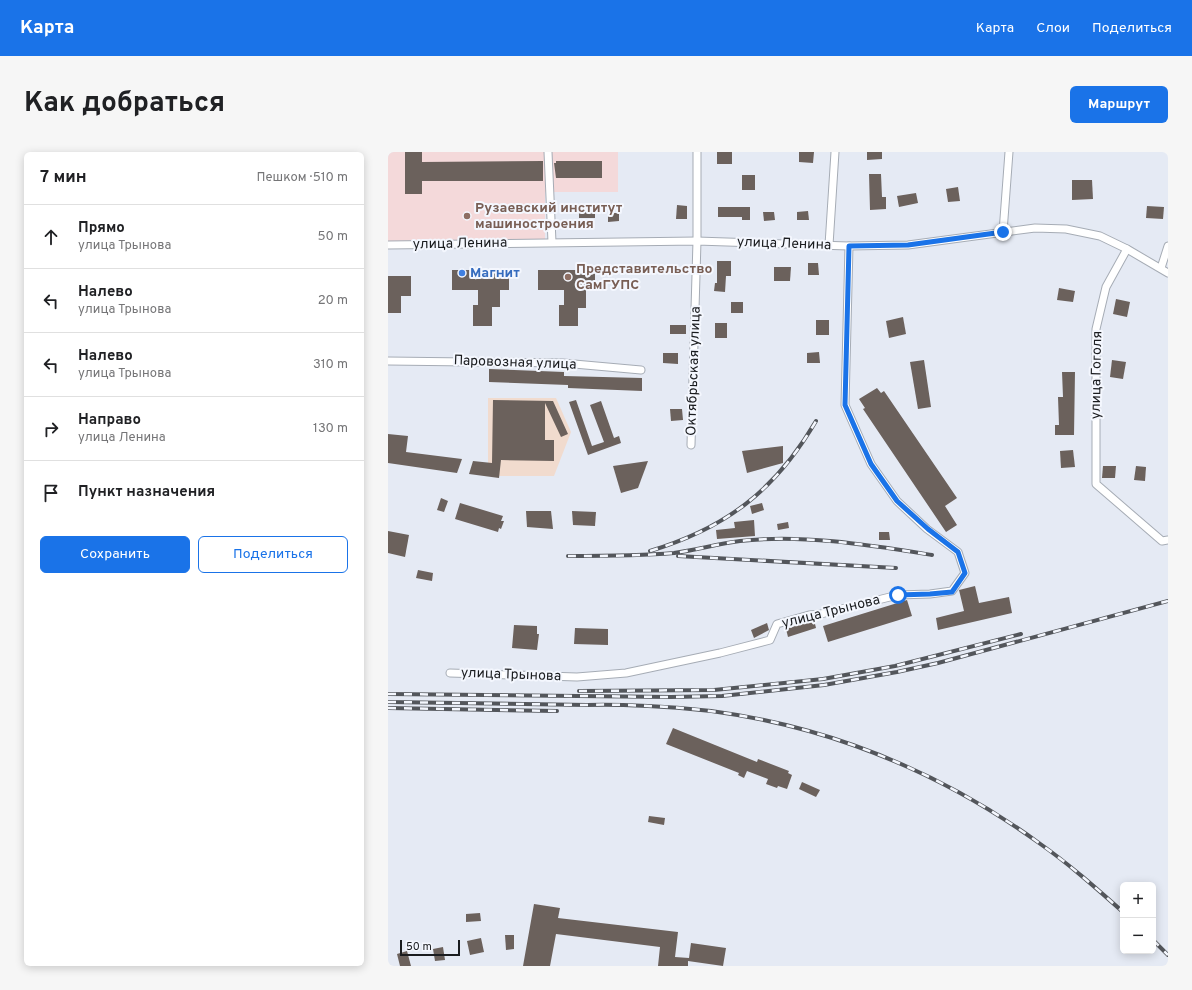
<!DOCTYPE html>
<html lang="ru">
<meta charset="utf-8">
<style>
body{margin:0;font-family:Overpass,sans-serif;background:#f6f6f6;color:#202124}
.controls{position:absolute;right:12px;bottom:12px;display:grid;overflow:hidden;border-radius:6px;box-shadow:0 2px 10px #0003}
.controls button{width:36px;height:36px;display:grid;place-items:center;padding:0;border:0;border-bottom:1px solid #e0e0e0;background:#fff;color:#202124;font:20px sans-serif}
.scale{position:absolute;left:12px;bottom:10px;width:60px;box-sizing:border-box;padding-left:4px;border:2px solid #1a1c1f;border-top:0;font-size:11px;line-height:14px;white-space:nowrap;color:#1a1c1f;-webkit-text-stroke:3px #f4f7fe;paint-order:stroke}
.stop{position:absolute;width:12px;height:12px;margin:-9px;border:3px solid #1a73e8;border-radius:50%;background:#fff}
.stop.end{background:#1a73e8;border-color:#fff;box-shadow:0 1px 4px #0008}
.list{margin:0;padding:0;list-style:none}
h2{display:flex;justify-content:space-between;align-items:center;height:52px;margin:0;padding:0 16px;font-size:17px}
h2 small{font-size:13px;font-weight:400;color:#757577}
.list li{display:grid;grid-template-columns:26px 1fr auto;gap:12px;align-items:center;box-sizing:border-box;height:64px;padding:0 16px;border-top:1px solid #e0e0e0}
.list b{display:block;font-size:15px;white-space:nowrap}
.list p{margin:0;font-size:13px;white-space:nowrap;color:#757577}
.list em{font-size:13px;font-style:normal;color:#757577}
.actions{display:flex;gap:8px;padding:12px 16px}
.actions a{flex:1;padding:9px 0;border:1px solid #1a73e8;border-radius:6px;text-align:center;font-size:14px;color:#1a73e8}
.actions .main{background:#1a73e8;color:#fff}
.icon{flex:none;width:22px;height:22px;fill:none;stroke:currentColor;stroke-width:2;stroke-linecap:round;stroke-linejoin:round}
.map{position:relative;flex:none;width:780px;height:814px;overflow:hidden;border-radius:6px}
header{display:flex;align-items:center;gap:24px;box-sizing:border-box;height:56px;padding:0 20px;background:#1a73e8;color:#fff}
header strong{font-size:19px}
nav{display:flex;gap:22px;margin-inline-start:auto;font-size:14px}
.intro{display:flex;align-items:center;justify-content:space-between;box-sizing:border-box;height:96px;padding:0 24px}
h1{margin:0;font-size:28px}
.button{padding:10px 18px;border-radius:6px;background:#1a73e8;color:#fff;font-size:14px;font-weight:700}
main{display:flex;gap:24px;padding:0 24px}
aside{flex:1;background:#fff;border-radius:6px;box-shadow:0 2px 10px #0003}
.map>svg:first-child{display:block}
.industrial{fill:#f1dbce}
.education{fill:#f4d9da}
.building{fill:#6b615c}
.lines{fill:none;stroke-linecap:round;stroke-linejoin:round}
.street-casing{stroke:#a6acb5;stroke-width:9}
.street{stroke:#fff;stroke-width:7}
.rail-casing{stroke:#53565b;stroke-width:4}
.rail{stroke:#f4f7fe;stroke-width:2.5;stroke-dasharray:8;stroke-linecap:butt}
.route{stroke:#1a73e8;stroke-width:5}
.education-dot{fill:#8d6e63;stroke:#f4f7fe;stroke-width:1.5}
.shop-dot{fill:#3f7fe0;stroke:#f4f7fe;stroke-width:1.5}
.labels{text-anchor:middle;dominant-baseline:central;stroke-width:4;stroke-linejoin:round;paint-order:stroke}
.education-label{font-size:14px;font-weight:bold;fill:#785e54;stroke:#f4f7fe;text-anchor:start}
.street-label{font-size:14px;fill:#1a1c1f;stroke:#f4f7fe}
.shop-label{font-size:14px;font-weight:bold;fill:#366cbe;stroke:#f4f7fe;text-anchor:start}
</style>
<header>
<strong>Карта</strong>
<nav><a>Карта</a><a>Слои</a><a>Поделиться</a></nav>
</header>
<div class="intro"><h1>Как добраться</h1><a class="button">Маршрут</a></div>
<main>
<aside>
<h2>7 мин<small>Пешком · 510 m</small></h2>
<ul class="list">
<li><svg class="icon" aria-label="ahead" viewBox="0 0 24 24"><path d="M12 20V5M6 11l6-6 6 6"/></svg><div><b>Прямо</b><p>улица Трынова</p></div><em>50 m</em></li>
<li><svg class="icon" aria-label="left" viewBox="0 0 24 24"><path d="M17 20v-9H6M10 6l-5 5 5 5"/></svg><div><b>Налево</b><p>улица Трынова</p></div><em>20 m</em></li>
<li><svg class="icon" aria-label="left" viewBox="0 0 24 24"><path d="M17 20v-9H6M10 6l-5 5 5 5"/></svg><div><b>Налево</b><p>улица Трынова</p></div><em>310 m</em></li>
<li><svg class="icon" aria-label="right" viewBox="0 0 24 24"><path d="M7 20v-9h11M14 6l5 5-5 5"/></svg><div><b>Направо</b><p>улица Ленина</p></div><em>130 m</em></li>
<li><svg class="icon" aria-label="arrive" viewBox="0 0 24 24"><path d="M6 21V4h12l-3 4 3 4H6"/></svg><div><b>Пункт назначения</b></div></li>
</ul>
<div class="actions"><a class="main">Сохранить</a><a>Поделиться</a></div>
</aside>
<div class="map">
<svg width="780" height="814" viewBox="0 0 780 814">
<rect width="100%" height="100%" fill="#e5eaf4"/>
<path class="industrial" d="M100,246h68l15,34 -17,44h-66z"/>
<path class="education" d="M0,0h230v40h-73v48l-157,1z"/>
<g class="building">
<path d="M17,0h17v10l121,-1v20h-121v13h-17z"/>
<rect x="329" y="0" width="15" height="12"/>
<path d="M411,0h15l-1,11 -14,-1z"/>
<path d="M479,0h15v7l-15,1z"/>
<path d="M168,9h46v17h-46l-2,-15h2z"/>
<path d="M481,22h12l1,23h4v12l-16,1z"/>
<rect x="354" y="23" width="13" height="15"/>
<path d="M684,28h20l1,19 -21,1z"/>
<path d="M570,35l2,14 -12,1 -2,-13z"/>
<path d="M528,41l2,10 -19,4 -2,-11z"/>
<rect x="191" y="53" width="16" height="13"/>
<path d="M289,53l10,1v13h-11z"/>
<path d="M759,54l17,1 -1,12 -17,-1z"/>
<path d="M330,55h32v13h-8v-3h-24z"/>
<path d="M420,59l1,9h-12v-8z"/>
<path d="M375,60h11l1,8 -11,1z"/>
<path d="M220,61h11v8l-11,1z"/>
<path d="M329,109h14v15h-5l-1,16 -11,-1 1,-8h2z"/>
<path d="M420,111h10l1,12h-11z"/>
<path d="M386,115h17l-1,14h-16z"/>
<path d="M64,118h57v20h-9v17h-8v19h-19v-21h5v-15h-26z"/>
<path d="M150,118h57v20h-9v18h-8v18h-19v-21h5v-15h-26z"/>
<path d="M0,124h23v20h-10v17h-13z"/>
<path d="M671,136l16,3 -2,11 -16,-2z"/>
<path d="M728,147l14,3 -3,15 -14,-3z"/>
<rect x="343" y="150" width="12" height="11"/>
<path d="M515,165l3,17 -17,4 -3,-17z"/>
<rect x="428" y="168" width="13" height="15"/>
<rect x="327" y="171" width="12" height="15"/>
<rect x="282" y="173" width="16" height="9"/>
<path d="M431,200l1,11h-13v-10z"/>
<path d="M275,201h15v11l-15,-1z"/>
<path d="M536,208l7,47 -13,2 -8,-47z"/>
<path d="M724,208l14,2 -3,17 -13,-2z"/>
<path d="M101,217l75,3v4l78,2v13l-74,-3v-3l-79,-3z"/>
<path d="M674,220h13l-1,63h-19v-10h4l-1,-28h5z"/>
<path d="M489,236l4,5 3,-2 73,107 -12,8 12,19 -11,7 -83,-123 2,-1 -6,-9z"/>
<path d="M105,248l60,1 15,33 -7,3 -16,-34v37h9v21l-53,-1 -2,18 -30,-4 4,-13 19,2z"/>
<path d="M188,248l16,46 12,-4 -14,-37 11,-4 13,37 5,-2 2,7 -33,12 -19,-53z"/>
<path d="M282,257h12l1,11 -12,1z"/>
<path d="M0,282l20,2 -2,16 56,7 -5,14 -69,-10z"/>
<path d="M395,294v17l-36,10 -5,-22z"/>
<path d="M685,298l2,17 -14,1 -1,-17z"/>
<path d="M260,309l-10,27 -17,5 -8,-27z"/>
<path d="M715,314h13l-1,12h-13z"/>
<path d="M748,314l10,1 -1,14 -11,-1z"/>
<path d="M53,346l7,3 -4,11 -7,-2z"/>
<path d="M72,351l43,13 -2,5h3l-3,8 -2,-1 -1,4 -43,-13z"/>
<path d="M374,351l2,7 -12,4 -2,-8z"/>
<path d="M138,359h25l2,18 -26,-2z"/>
<path d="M184,359l24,1 -1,14 -22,-1z"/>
<path d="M366,368l1,16 -38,3 -1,-9 19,-2 -1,-6z"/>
<path d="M400,370l1,6 -11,2 -1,-6z"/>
<path d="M0,379l21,4 -4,22 -17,-4z"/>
<path d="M491,380h10l1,8h-11z"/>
<path d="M30,418l15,3 -1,8 -16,-3z"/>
<path d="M587,434l4,17 30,-6 3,16 -74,17 -2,-12 28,-7 -5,-21z"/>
<path d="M519,448l5,16 -84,26 -5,-16z"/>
<path d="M426,468l2,8 -28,9 -2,-8z"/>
<path d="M379,471l2,7 -15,8 -3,-8z"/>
<path d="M126,473l23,1v8h2l-2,16 -25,-2z"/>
<path d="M187,476l33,1v16l-34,-1z"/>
<path d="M285,576l84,34 1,-3 31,12 -1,2 4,2 -5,14 -9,-3 -1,2 -11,-4 2,-5 -21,-8 -3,7 -6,-3 1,-2 -73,-29z"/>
<path d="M414,630l18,8 -4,7 -17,-8z"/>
<path d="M261,664l16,2 -1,7 -16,-3z"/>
<path d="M146,752l26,4 -2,10 120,14 -3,25 14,1 2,-15 35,5 -3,18 -35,-5v5h-30l2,-19 -104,-13 -6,32h-27z"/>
<path d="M92,761l1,8 -15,1v-8z"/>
<path d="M117,783h9v14l-8,1z"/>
<path d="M93,786l3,14 -14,3 -3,-14z"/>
<path d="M55,795l2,13 -10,1 -2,-12z"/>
<path d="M19,799l4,15h-11l-3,-12z"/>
</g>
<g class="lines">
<defs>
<g id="street">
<path d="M160,0l4,90"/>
<path d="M615,80l6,-80"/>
<path d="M0,93l309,-4 152,5 59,-1 127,-17 31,1 34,7 27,13 41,24"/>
<path d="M441,93l6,-93"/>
<path d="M739,97l-21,38 -10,42v155l66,57 6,-1"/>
<path d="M773,116l7,-22"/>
<path d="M0,209l175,2 78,7"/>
<path d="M303,293l6,-204v-89"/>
<path d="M62,521l127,4 49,-4 94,-20 50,-13 7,-16 32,-9 12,-1 77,-19 32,-1 22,-3 13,-18 -7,-21 -31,-23 -30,-28 -26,-37 -26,-59 4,-159"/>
</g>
</defs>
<use href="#street" class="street-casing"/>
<use href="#street" class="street"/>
<defs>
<g id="rail">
<path d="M262,399c76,-23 125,-60 166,-130"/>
<path d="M180,404c35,0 71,0 106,-3 22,-3 43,-9 66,-12 63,-7 129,4 192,14"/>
<path d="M290,404l218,12"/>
<path d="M191,539l135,-1 109,-11 72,-13 126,-32"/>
<path d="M0,542l283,3 51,-1 102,-11 73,-13 41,-9 230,-62"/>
<path d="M0,550l199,3c21,-1 41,0 61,1 142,5 276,54 391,137 30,21 57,45 84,69"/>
<path d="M0,556l169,3"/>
<path d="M765,788l15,15"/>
</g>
</defs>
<use href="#rail" class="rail-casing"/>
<use href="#rail" class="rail"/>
</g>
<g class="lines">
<path class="route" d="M510,443l32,-1 22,-2 13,-19 -7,-21 -30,-23 -31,-28 -26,-37 -26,-59 4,-159 59,-1 95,-13"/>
</g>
<g class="education-dot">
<circle cx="79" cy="64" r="4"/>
<circle cx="180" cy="125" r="4"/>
</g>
<circle class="shop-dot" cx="74" cy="121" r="4"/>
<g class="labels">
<g class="education-label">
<text x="87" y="56">Рузаевский институт<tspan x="87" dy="16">машиностроения</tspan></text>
<text x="188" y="117">Представительство<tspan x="188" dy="16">СамГУПС</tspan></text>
</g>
<g class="street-label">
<text transform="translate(72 92) rotate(-1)">улица Ленина</text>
<text transform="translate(396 92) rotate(2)">улица Ленина</text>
<text transform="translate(127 211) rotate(2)">Паровозная улица</text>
<text transform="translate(306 219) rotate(-88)">Октябрьская улица</text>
<text transform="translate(709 223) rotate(-89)">улица Гоголя</text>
<text transform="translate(443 460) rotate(-14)">улица Трынова</text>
<text transform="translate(123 523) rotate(2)">улица Трынова</text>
</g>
<g class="shop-label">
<text x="82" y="121">Магнит</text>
</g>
</g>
</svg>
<div class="controls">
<button>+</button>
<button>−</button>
</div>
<div class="scale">50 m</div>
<div class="stop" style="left:510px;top:443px"></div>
<div class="stop end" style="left:615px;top:80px"></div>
</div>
</main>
